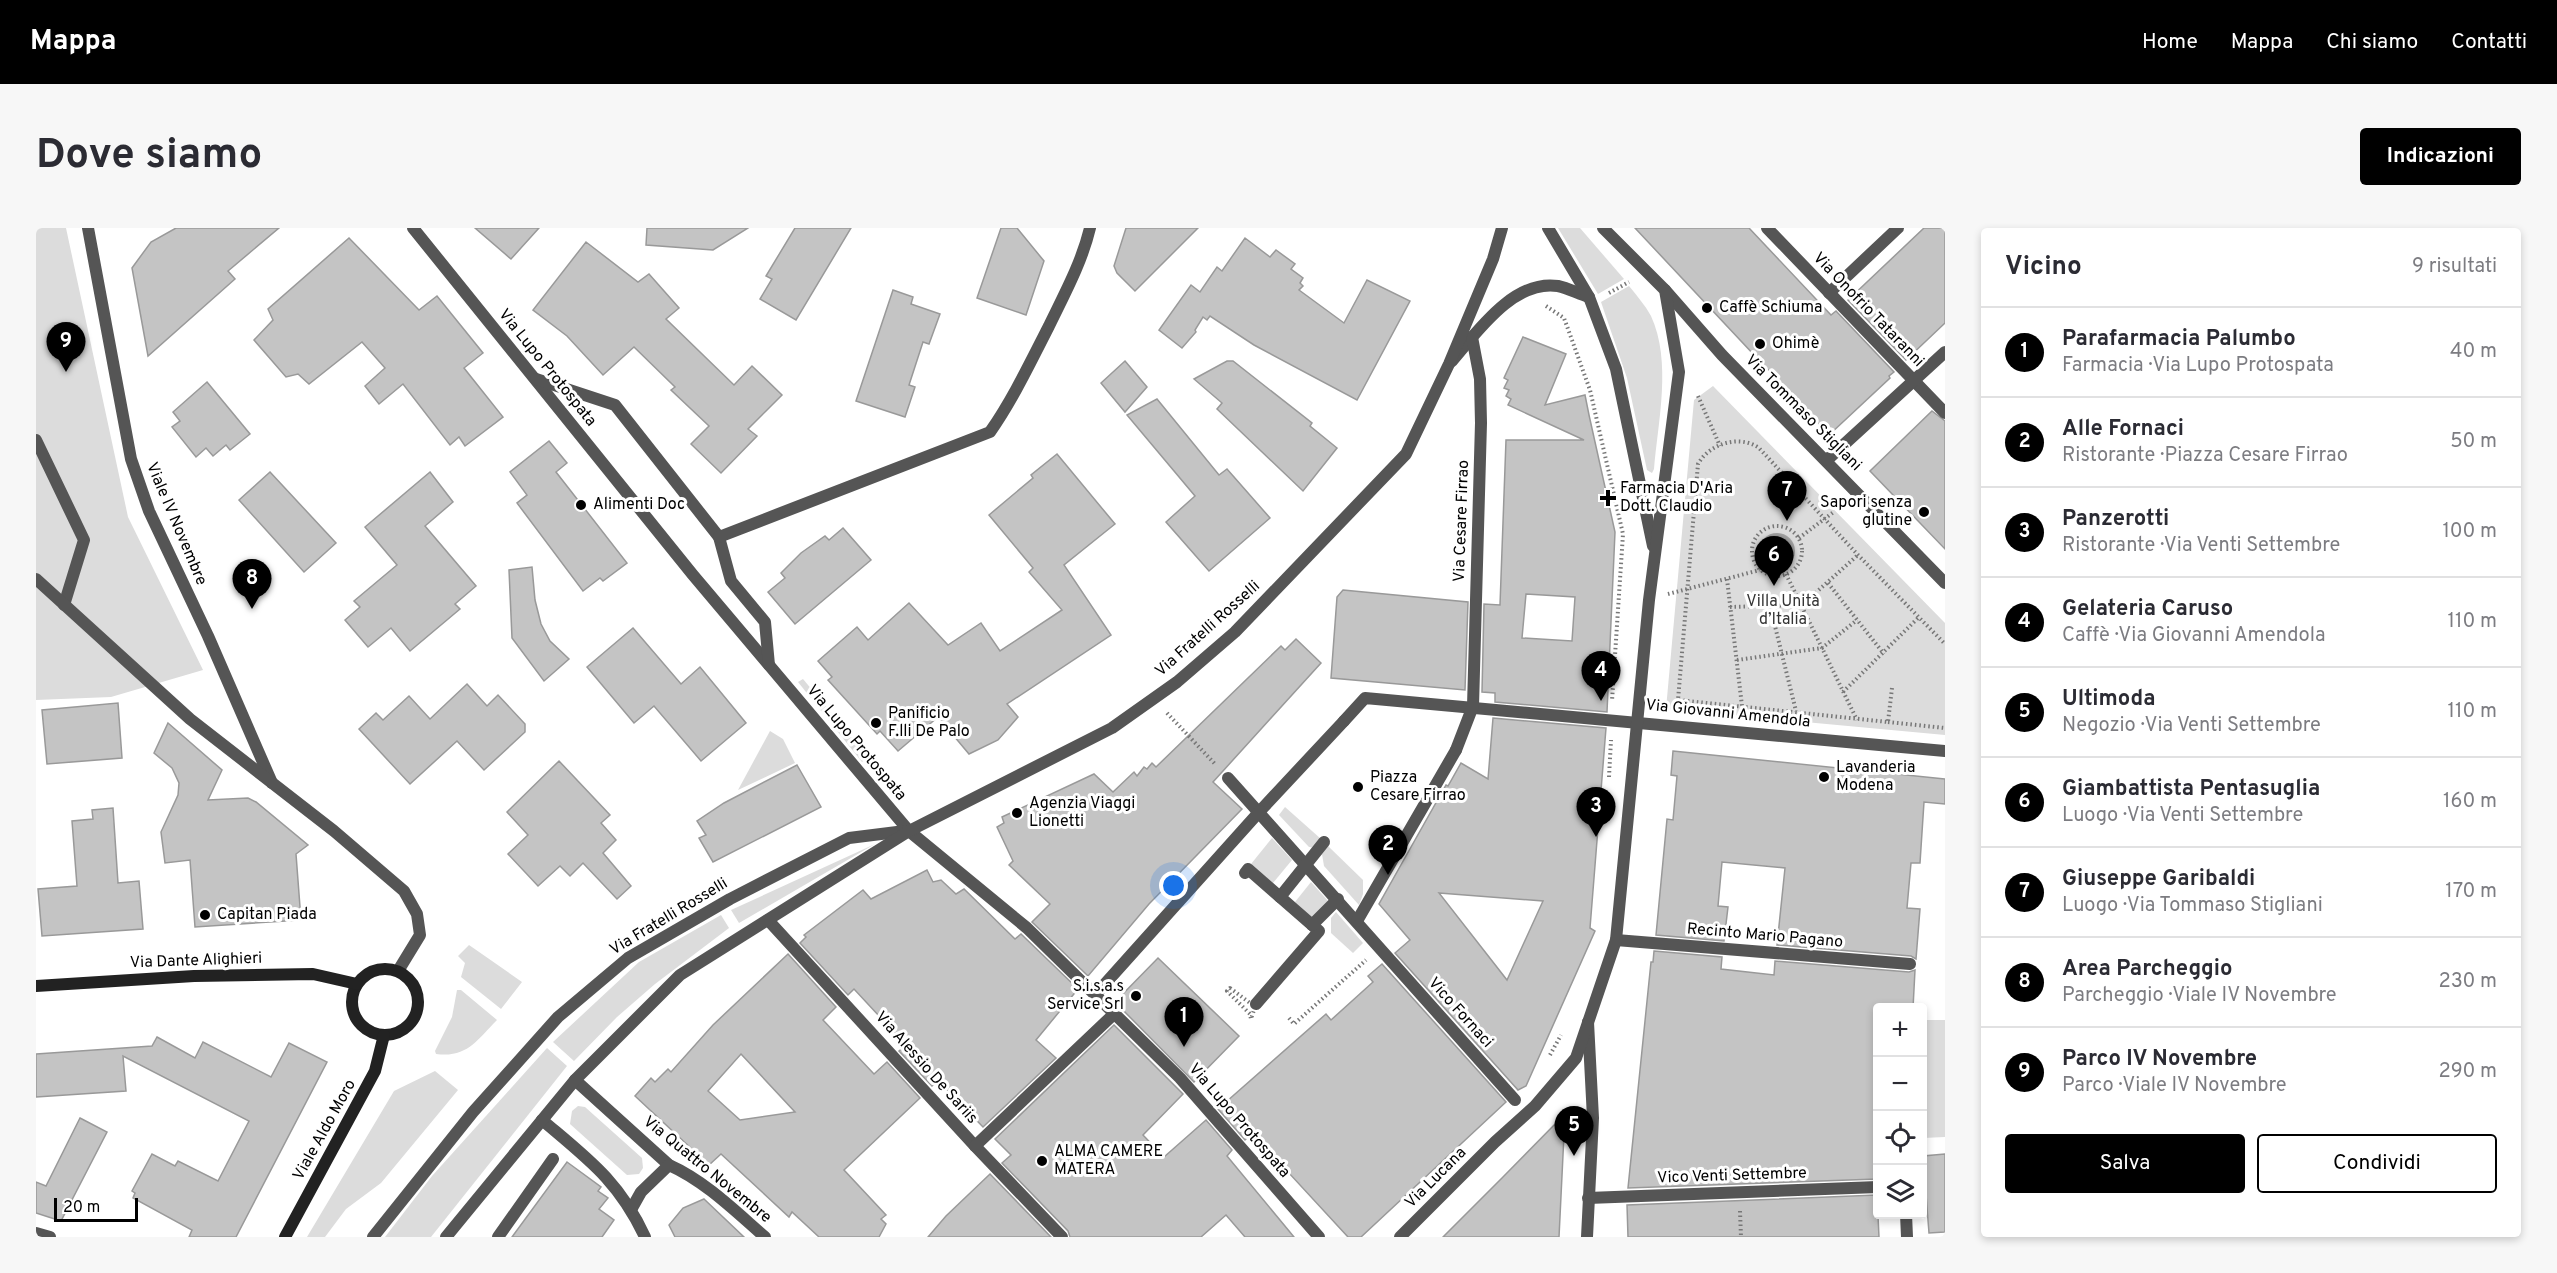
<!DOCTYPE html>
<html lang="it">
<meta charset="utf-8">
<style>
body{margin:0;font-family:Overpass,sans-serif;background:#f7f7f7;color:#2b2b33}
.controls{position:absolute;right:18px;bottom:18px;display:grid;overflow:hidden;border-radius:6px;box-shadow:0 3px 9px #0003}
.controls button{width:54px;height:54px;display:grid;place-items:center;padding:0;border:0;border-bottom:2px solid #e1e1e2;background:#fff;color:#2b2b33;font:30px sans-serif}
.scale{position:absolute;left:18px;bottom:15px;width:84px;box-sizing:border-box;padding-left:6px;border:3px solid #000;border-top:0;font-size:16px;line-height:21px;white-space:nowrap;color:#000;-webkit-text-stroke:4px #fff;paint-order:stroke}
.you{position:absolute;left:1138px;top:658px;width:21px;height:21px;margin:-15px;border:4px solid #fff;border-radius:50%;background:#1a73e8;box-shadow:0 0 0 9px #1a73e833}
.badge{display:grid;place-items:center;width:39px;height:39px;border-radius:50%;background:#000;color:#fff;font-size:20px;font-weight:700}
.pin{position:absolute;translate:-50% -50px;filter:drop-shadow(0 2px 3px #0008)}
.pin::after{content:'';position:absolute;top:32px;width:21px;height:18px;background:inherit;clip-path:polygon(0 0,100% 0,50% 100%)}
.list{margin:0;padding:0;list-style:none}
h2{display:flex;justify-content:space-between;align-items:center;height:78px;margin:0;padding:0 24px;font-size:26px}
h2 small{font-size:20px;font-weight:400;color:#7c7c81}
.list li{display:grid;grid-template-columns:39px 1fr auto;gap:18px;align-items:center;box-sizing:border-box;height:90px;padding:0 24px;border-top:2px solid #e1e1e2}
.list b{display:block;font-size:22px;white-space:nowrap}
.list p{margin:0;font-size:20px;white-space:nowrap;color:#7c7c81}
.list em{font-size:20px;font-style:normal;color:#7c7c81}
.actions{display:flex;gap:12px;padding:18px 24px}
.actions a{flex:1;padding:14px 0;border:2px solid #000;border-radius:6px;text-align:center;font-size:21px;color:#000}
.actions .main{background:#000;color:#fff}
.icon{flex:none;width:33px;height:33px;fill:none;stroke:currentColor;stroke-width:2;stroke-linecap:round;stroke-linejoin:round}
.map{position:relative;flex:none;width:1909px;height:1009px;overflow:hidden;border-radius:6px}
header{display:flex;align-items:center;gap:36px;box-sizing:border-box;height:84px;padding:0 30px;background:#000;color:#fff}
header strong{font-size:28px}
nav{display:flex;gap:33px;margin-inline-start:auto;font-size:21px}
.intro{display:flex;align-items:center;justify-content:space-between;box-sizing:border-box;height:144px;padding:0 36px}
h1{margin:0;font-size:42px}
.button{padding:15px 27px;border-radius:6px;background:#000;color:#fff;font-size:21px;font-weight:700}
main{display:flex;gap:36px;padding:0 36px}
aside{flex:1;background:#fff;border-radius:6px;box-shadow:0 3px 9px #0003}
.map>svg:first-child{display:block}
.green{fill:#dcdcdc}
.water{fill:#a3a3a3}
.building{fill:#c4c4c4;stroke:#999;stroke-width:1.5;fill-rule:evenodd}
.lines{fill:none;stroke-linecap:round;stroke-linejoin:round}
.path{stroke:#777;stroke-width:4;stroke-dasharray:1.5 3;stroke-linecap:butt}
.pedestrian{stroke:#555;stroke-width:12}
.minor{stroke:#555;stroke-width:12}
.tertiary{stroke:#555;stroke-width:12}
.secondary{stroke:#222;stroke-width:12}
.poi-dot{fill:#000;stroke:#fff;stroke-width:2}
.labels{text-anchor:middle;dominant-baseline:central;stroke-width:6;stroke-linejoin:round;paint-order:stroke}
.poi-label{font-size:16px;fill:#000;stroke:#fff;text-anchor:start}
.street-label{font-size:16px;fill:#000;stroke:#fff}
.park-label{font-size:16px;fill:#333;stroke:#fff}
</style>
<header>
<strong>Mappa</strong>
<nav><a>Home</a><a>Mappa</a><a>Chi siamo</a><a>Contatti</a></nav>
</header>
<div class="intro"><h1>Dove siamo</h1><a class="button">Indicazioni</a></div>
<main>
<div class="map">
<svg width="1909" height="1009" viewBox="0 0 1909 1009">
<rect width="100%" height="100%" fill="#fff"/>
<g class="green">
<path d="M0,0h30l62,289 75,153 -92,27 -75,3z"/>
<path d="M1522,0h22l44,51 -26,15z"/>
<path d="M1593,58c8,10 16,19 22,30 21,46 7,105 3,153l-2,4 -5,-3 -20,-92 -26,-76z"/>
<path d="M1677,158l232,237v112l-279,-26 28,-309z"/>
<path d="M767,451l65,78 -6,5 -64,-80z"/>
<path d="M734,503l13,8 12,24 -57,27z"/>
<path d="M1249,579l36,32 -6,9 -6,-1 -30,-32z"/>
<path d="M1236,610l20,22 -19,23 -22,-19z"/>
<path d="M839,616l-136,79 -8,-13z"/>
<path d="M1292,618l35,34v14l-4,11 -35,-39 -2,-12z"/>
<path d="M1275,654l17,19 -15,18 -18,-17z"/>
<path d="M1300,684l27,31 -10,10 -22,-20v-15z"/>
<path d="M685,687l8,13 -74,56 -38,33 -43,44 -21,-19 86,-80z"/>
<path d="M433,717l53,37 -21,27 -40,-32 4,-14 -7,-7z"/>
<path d="M421,762h4l36,30c-21,21 -30,38 -61,34l-1,-3 17,-34z"/>
<path d="M1887,792h22v117l-22,1z"/>
<path d="M511,820l20,18 -136,171h-46l47,-61z"/>
<path d="M399,843l23,19 -77,93 -35,26 -21,28h-18l87,-146z"/>
<path d="M542,878l7,1 57,51 1,10 -4,6 -12,1 -57,-51 2,-13z"/>
</g>
<circle class="water" cx="1741" cy="323" r="18"/>
<g class="building">
<path d="M140,0h103l-51,43 7,8 -87,77 -16,-88 19,-26z"/>
<path d="M439,0h64l-28,31z"/>
<path d="M611,0h101l-35,22 -67,-5z"/>
<path d="M759,0h56l-55,92 -36,-21 12,-20 -6,-3z"/>
<path d="M965,0h16l27,33 -18,54 -49,-17z"/>
<path d="M1090,0h72l-63,63 -18,-18 -3,-7z"/>
<path d="M1599,0h114l82,87 5,-4 58,61 -5,4 1,2 -61,57z"/>
<path d="M1888,0h21v95l-39,37 -58,-60z"/>
<path d="M313,10l70,72 18,-14 46,57 -19,15 39,49 -38,29 -6,-9 -9,8 -47,-61 -24,20 -14,-18 20,-18 -23,-26 -53,42 -11,-10 -12,3 -32,-37 19,-20 -5,-11z"/>
<path d="M1209,10l25,19 6,-7 19,14 -4,5 12,9 -3,5 3,3 -4,4 45,33 23,-43 43,21 -53,99 -103,-55 -44,-29 -3,4 -4,-3 -8,13 1,2 -14,16 -23,-18 32,-45 9,7 17,-25 5,4z"/>
<path d="M550,14l52,40 11,-8 30,34 -13,11 68,66 18,-19 30,29 -34,34 9,7 -36,37 -30,-29 18,-18 -38,-36 4,-3 -41,-40 -31,28 -36,-39 -34,-26z"/>
<path d="M857,62l20,7 -2,7 29,10 -11,30 -6,-2 -14,43 6,2 -10,30 -49,-16z"/>
<path d="M1487,109l43,17 -21,51 40,-10 4,20 26,117 -8,180 -112,-10v-9l-13,-1 2,-88 16,1 6,-165h78l-76,-35 3,-6 -5,-3 3,-6 -5,-2 4,-8 -4,-2zM1490,366l49,3 -3,44 -50,-3z"/>
<path d="M1089,133l22,26 -22,25 -24,-29z"/>
<path d="M1191,133h6l79,62 -2,3 27,22 -34,43 -86,-82 5,-6 -28,-24z"/>
<path d="M171,154l43,52 -20,16 -4,-5 -13,11 -7,-8 -10,9 -24,-30 8,-6 -7,-9z"/>
<path d="M1121,171l62,76 8,-6 43,49 -61,53 -43,-49 29,-26 -68,-81z"/>
<path d="M1896,183l13,10v128l-75,-78z"/>
<path d="M513,213l18,22 -11,9 71,91 -24,18 -3,-3 -17,13 -66,-88 10,-8 -17,-23z"/>
<path d="M1021,226l58,70 -51,41 47,70 -104,69 11,13 -20,23 -29,14 -31,-37 -40,34 -18,-20 -3,3 -49,-54 4,-3 -14,-16 39,-34 11,13 41,-37 39,42 33,-22 19,28 62,-41 -33,-38 4,-4 -44,-53 44,-37 -2,-3z"/>
<path d="M234,244l66,71 -32,29 -65,-72z"/>
<path d="M394,244l23,30 -28,24 51,60 -21,18 5,5 -50,42 -19,-23 -23,19 -23,-27 15,-13 -6,-6 43,-36 -32,-38z"/>
<path d="M807,300l28,32 -76,64 -27,-32 17,-14 -4,-5 20,-20 24,-17 4,4z"/>
<path d="M496,339l3,33 6,24 9,17 19,18 -25,22 -32,-43 -3,-68z"/>
<path d="M1307,362l125,12 -3,88 -134,-12 6,-81z"/>
<path d="M597,400l48,56 19,-17 46,56 -45,38 -47,-55 -20,17 -47,-56z"/>
<path d="M1260,411l25,24 -108,119 29,27 -93,95 -61,72 -56,-54 18,-18 -41,-39 4,-4 -16,-34 7,-4 -2,-6 92,-43 19,18 21,-20 3,4 7,-9 3,2 5,-6 4,4 125,-121 4,4z"/>
<path d="M431,456l20,22 11,-11 27,29v8l-41,38 -27,-29 -47,43 -51,-55 17,-16 7,7 26,-24 21,23z"/>
<path d="M82,475l4,55 -75,6 -5,-54z"/>
<path d="M1457,490l113,10 -16,200 5,3 -69,155 -8,4 -123,-137 15,-13 -31,-36 67,-119 2,1 13,-23 27,16zM1403,665l104,8 -36,79z"/>
<path d="M132,495l54,47 -14,30 40,-2 8,4 52,43 -12,9 5,66 -106,7 -5,-67 -25,3 -4,-31 17,-37 1,-12 -7,-15 -18,-15z"/>
<path d="M1637,523l272,28v25l-21,-2 -4,61h-9l-4,45 13,1 -4,50 -5,-3 -134,-11 8,-77 -63,-6 -4,44 10,1 -4,34 -68,-6 11,-116 6,1 4,-44 -6,-1z"/>
<path d="M523,533l51,54 -9,8 15,17 -13,13 28,33 -14,13 -34,-36 -13,13 -10,-10 -22,20 -30,-32 20,-19 -21,-23z"/>
<path d="M761,537l24,42 -108,55 -14,-24 7,-3 -9,-14 27,-18z"/>
<path d="M77,580l5,75 21,-2 4,48 -101,7 -4,-47 39,-3 -5,-65 21,-2 -1,-9z"/>
<path d="M891,642l6,12 8,-2 15,14 8,-5 51,50 6,-5 57,55 -42,51 20,18 -73,69 -45,-46 -6,5 -33,-35 7,-6 -52,-56 -6,6 -48,-52 6,-6 -2,-2 59,-45 8,9z"/>
<path d="M1618,723l68,6 -1,12 53,6 1,-14 134,11 6,-2 -2,38h-35l-1,171 -249,9 23,-226h2z"/>
<path d="M752,726l48,53 -13,13 51,54 13,-12 33,36 -76,72 42,45 -5,4 5,5 -7,13h-60l-27,-25 -3,5 -68,-63 -12,11 -74,-69 16,-18 4,4 13,-13 3,3 42,-47zM705,826l54,58 -55,8 -32,-29z"/>
<path d="M1122,730l81,78 -45,46 -79,-80z"/>
<path d="M1346,736l124,138 -145,135h-13l-96,-104 -7,7 -27,-31 108,-95 5,6 42,-38 -5,-6z"/>
<path d="M1078,797l69,69 -40,41 21,22 42,-37 26,30 -5,6 67,81h-49l-19,-22 -25,22h-131l-2,-6 -66,-68 9,-8 -16,-16z"/>
<path d="M121,809l38,21 8,-16 68,35 18,-34 38,19 -91,175h-47l3,-7 -59,-32 2,-5 -3,-2 20,-37 23,12 3,-5 40,20 31,-60 -126,-65 3,35 -90,6v-43l116,-8z"/>
<path d="M1529,886l-6,123h-116l59,-59z"/>
<path d="M44,890l27,14 -46,89 -25,-8v-31l10,4z"/>
<path d="M1909,926v78l-16,1 -6,-77z"/>
<path d="M531,934l34,25 -3,4 10,7 -9,11 15,11 -12,17h-90z"/>
<path d="M954,946l61,63h-123l18,-21z"/>
<path d="M1841,967l2,42h-251l-1,-32z"/>
<path d="M668,971l40,38h-69l-6,-12 14,-17z"/>
</g>
<g class="lines">
<g class="path">
<path d="M1573,65l20,-11"/>
<path d="M1510,78l18,12 26,72 33,144 -11,167"/>
<path d="M1662,168l22,50"/>
<circle cx="1741" cy="323" r="25"/>
<path d="M1763,310l36,-27"/>
<path d="M1750,346l71,146"/>
<path d="M1691,351l15,127"/>
<path d="M1792,355l56,71"/>
<path d="M1632,366l92,-24"/>
<path d="M1734,378l26,105"/>
<path d="M1694,379l72,-2 56,-50"/>
<path d="M1701,432l85,-12 35,-28"/>
<path d="M1856,460l-4,34 -210,-22 20,-236c11,-20 41,-30 61,-16l99,107 87,89"/>
<path d="M1807,464l75,-74"/>
<path d="M1131,485l48,51"/>
<path d="M1852,494l57,6"/>
<path d="M1573,549l2,-37"/>
<path d="M1194,760l24,18 2,-2 -5,15 -1,-5 -23,-23z"/>
<path d="M1253,790l5,6 72,-64"/>
<path d="M1514,827l11,-20"/>
<path d="M1704,983l1,26"/>
</g>
<g class="pedestrian">
<path d="M0,212l48,100 -20,65"/>
<path d="M1192,550l287,322"/>
<path d="M1224,583l84,-90"/>
<path d="M1209,645l3,-4 71,62 -63,73"/>
<path d="M1244,669l44,-55"/>
<path d="M1321,693l99,-171"/>
<path d="M1276,697l26,-26"/>
</g>
<g class="minor">
<path d="M52,0l43,231 18,52 59,125 64,147"/>
<path d="M377,0l280,347 216,256 118,97 153,150 139,159"/>
<path d="M1731,0l178,185"/>
<path d="M1629,62l57,65 223,228"/>
<path d="M1793,65l69,-65"/>
<path d="M1416,133c25,-29 62,-82 106,-75 10,2 21,8 31,11"/>
<path d="M500,151l79,26 104,132 12,44 34,41 4,43"/>
<path d="M1791,232l118,-108"/>
<path d="M683,309l271,-105c23,-33 40,-69 59,-106 15,-31 33,-64 41,-98"/>
<path d="M0,351l154,140 144,112 70,60 13,23 3,21 -22,36"/>
<path d="M1308,493l21,-23 580,53"/>
<path d="M1420,522l17,-44 8,-283 -1,-44 -8,-42"/>
<path d="M732,692l207,226 87,91"/>
<path d="M1580,712l294,24"/>
<path d="M1059,767l165,-184"/>
<path d="M539,852l94,85c36,16 66,46 96,72"/>
<path d="M506,892c46,39 77,61 103,117"/>
<path d="M939,918l139,-132"/>
<path d="M1552,970l290,-11"/>
<path d="M596,980l9,-16 28,-27"/>
<path d="M1870,986l1,23"/>
<path d="M0,1005l14,4"/>
<path d="M462,1009l55,-78"/>
<path d="M1551,1009l6,-119 -5,-96"/>
</g>
<g class="tertiary">
<path d="M1512,0l41,69 27,72 37,177"/>
<path d="M337,1009l100,-125 85,-95 70,-59 102,-59 119,-61 56,-7"/>
<path d="M410,1009l129,-157 105,-105 229,-144 203,-103 65,-46 58,-50 171,-178 43,-90 44,-105 9,-31"/>
<path d="M1364,1009l95,-95 40,-36 41,-48 40,-118 33,-340 30,-228 -14,-82 -62,-62"/>
</g>
<g class="secondary">
<circle cx="349" cy="774" r="33"/>
<path d="M0,758l158,-10 119,-2 44,10"/>
<path d="M249,1009l90,-166 9,-36"/>
</g>
</g>
<g class="poi-dot">
<circle cx="1671" cy="80" r="6"/>
<circle cx="1724" cy="116" r="6"/>
<path d="M1569 261h6v6h6v6h-6v6h-6v-6h-6v-6h6z"/>
<circle cx="545" cy="277" r="6"/>
<circle cx="1888" cy="284" r="6"/>
<circle cx="840" cy="495" r="6"/>
<circle cx="1788" cy="549" r="6"/>
<circle cx="1322" cy="559" r="6"/>
<circle cx="981" cy="585" r="6"/>
<circle cx="169" cy="687" r="6"/>
<circle cx="1100" cy="768" r="6"/>
<circle cx="1006" cy="933" r="6"/>
</g>
<g class="labels">
<g class="poi-label">
<text x="1683" y="80">Caffè Schiuma</text>
<text x="1736" y="116">Ohimè</text>
<text x="1584" y="261">Farmacia D'Aria<tspan x="1584" dy="18">Dott. Claudio</tspan></text>
<text x="1876" y="275" text-anchor="end">Sapori senza<tspan x="1876" dy="18">glutine</tspan></text>
<text x="557" y="277">Alimenti Doc</text>
<text x="852" y="486">Panificio<tspan x="852" dy="18">F.lli De Palo</tspan></text>
<text x="1800" y="540">Lavanderia<tspan x="1800" dy="18">Modena</tspan></text>
<text x="1334" y="550">Piazza<tspan x="1334" dy="18">Cesare Firrao</tspan></text>
<text x="993" y="576">Agenzia Viaggi<tspan x="993" dy="18">Lionetti</tspan></text>
<text x="181" y="687">Capitan Piada</text>
<text x="1088" y="759" text-anchor="end">S.i.s.a.s<tspan x="1088" dy="18">Service Srl</tspan></text>
<text x="1018" y="924">ALMA CAMERE<tspan x="1018" dy="18">MATERA</tspan></text>
</g>
<g class="street-label">
<text transform="translate(1832 82) rotate(46)">Via Onofrio Tataranni</text>
<text transform="translate(511 140) rotate(51)">Via Lupo Protospata</text>
<text transform="translate(1767 185) rotate(45)">Via Tommaso Stigliani</text>
<text transform="translate(1426 293) rotate(-88)">Via Cesare Firrao</text>
<text transform="translate(140 296) rotate(67)">Viale IV Novembre</text>
<text transform="translate(1172 401) rotate(-42)">Via Fratelli Rosselli</text>
<text transform="translate(1692 486) rotate(6)">Via Giovanni Amendola</text>
<text transform="translate(820 515) rotate(50)">Via Lupo Protospata</text>
<text transform="translate(633 689) rotate(-31)">Via Fratelli Rosselli</text>
<text transform="translate(1729 708) rotate(5)">Recinto Mario Pagano</text>
<text transform="translate(160 733) rotate(-2)">Via Dante Alighieri</text>
<text transform="translate(1424 785) rotate(48)">Vico Fornaci</text>
<text transform="translate(890 840) rotate(48)">Via Alessio De Sariis</text>
<text transform="translate(1203 893) rotate(49)">Via Lupo Protospata</text>
<text transform="translate(289 902) rotate(-61)">Viale Aldo Moro</text>
<text transform="translate(671 942) rotate(39)">Via Quattro Novembre</text>
<text transform="translate(1696 948) rotate(-2)">Vico Venti Settembre</text>
<text transform="translate(1400 950) rotate(-45)">Via Lucana</text>
</g>
<g class="park-label">
<text x="1747" y="374">Villa Unità<tspan x="1747" dy="18">d’Italia</tspan></text>
</g>
</g>
</svg>
<div class="controls">
<button>+</button>
<button>−</button>
<button><svg class="icon" aria-label="locate" viewBox="0 0 24 24"><circle cx="12" cy="12" r="6"/><path d="M12 2v4M12 18v4M2 12h4M18 12h4"/></svg></button>
<button><svg class="icon" aria-label="layers" viewBox="0 0 24 24"><path d="M12 4l9 5-9 5-9-5zM3 14l9 5 9-5"/></svg></button>
</div>
<div class="scale">20 m</div>
<div class="you"></div>
<div class="pin badge" style="left:1148px;top:819px">1</div>
<div class="pin badge" style="left:1352px;top:647px">2</div>
<div class="pin badge" style="left:1560px;top:609px">3</div>
<div class="pin badge" style="left:1565px;top:473px">4</div>
<div class="pin badge" style="left:1538px;top:928px">5</div>
<div class="pin badge" style="left:1738px;top:358px">6</div>
<div class="pin badge" style="left:1751px;top:293px">7</div>
<div class="pin badge" style="left:216px;top:381px">8</div>
<div class="pin badge" style="left:30px;top:144px">9</div>
</div>
<aside>
<h2>Vicino<small>9 risultati</small></h2>
<ul class="list">
<li><span class="badge">1</span><div><b>Parafarmacia Palumbo</b><p>Farmacia · Via Lupo Protospata</p></div><em>40 m</em></li>
<li><span class="badge">2</span><div><b>Alle Fornaci</b><p>Ristorante · Piazza Cesare Firrao</p></div><em>50 m</em></li>
<li><span class="badge">3</span><div><b>Panzerotti</b><p>Ristorante · Via Venti Settembre</p></div><em>100 m</em></li>
<li><span class="badge">4</span><div><b>Gelateria Caruso</b><p>Caffè · Via Giovanni Amendola</p></div><em>110 m</em></li>
<li><span class="badge">5</span><div><b>Ultimoda</b><p>Negozio · Via Venti Settembre</p></div><em>110 m</em></li>
<li><span class="badge">6</span><div><b>Giambattista Pentasuglia</b><p>Luogo · Via Venti Settembre</p></div><em>160 m</em></li>
<li><span class="badge">7</span><div><b>Giuseppe Garibaldi</b><p>Luogo · Via Tommaso Stigliani</p></div><em>170 m</em></li>
<li><span class="badge">8</span><div><b>Area Parcheggio</b><p>Parcheggio · Viale IV Novembre</p></div><em>230 m</em></li>
<li><span class="badge">9</span><div><b>Parco IV Novembre</b><p>Parco · Viale IV Novembre</p></div><em>290 m</em></li>
</ul>
<div class="actions"><a class="main">Salva</a><a>Condividi</a></div>
</aside>
</main>
